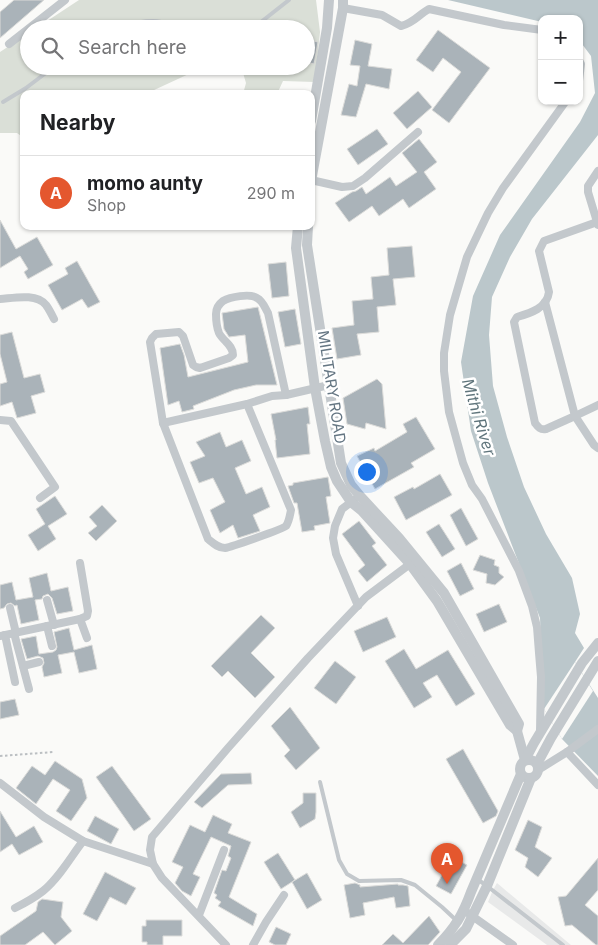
<!DOCTYPE html>
<meta charset="utf-8">
<style>
body{margin:0;font-family:Inter,sans-serif;background:#f6f6f6;color:#202124}
.controls{position:absolute;right:15px;top:15px;display:grid;overflow:hidden;border-radius:10px;box-shadow:0 1px 4px #0004}
.controls button{width:45px;height:45px;display:grid;place-items:center;padding:0;border:0;border-bottom:1px solid #e0e0e0;background:#fff;color:#202124;font:25px sans-serif}
.you{position:absolute;left:366px;top:471px;width:18px;height:18px;margin:-12px;border:4px solid #fff;border-radius:50%;background:#1a73e8;box-shadow:0 0 0 8px #1a73e833}
.badge{display:grid;place-items:center;width:32px;height:32px;border-radius:50%;background:#e4572e;color:#fff;font-size:16px;font-weight:700}
.pin{position:absolute;translate:-50% -41px;filter:drop-shadow(0 1px 2px #0008)}
.pin::after{content:'';position:absolute;top:26px;width:18px;height:15px;background:inherit;clip-path:polygon(0 0,100% 0,50% 100%)}
.list{margin:0;padding:0;list-style:none}
h2{display:flex;justify-content:space-between;align-items:center;height:65px;margin:0;padding:0 20px;font-size:21px}
h2 small{font-size:16px;font-weight:400;color:#757577}
.list li{display:grid;grid-template-columns:32px 1fr auto;gap:15px;align-items:center;box-sizing:border-box;height:75px;padding:0 20px;border-top:1px solid #e0e0e0}
.list b{display:block;font-size:19px;white-space:nowrap}
.list p{margin:0;font-size:16px;white-space:nowrap;color:#757577}
.list em{font-size:16px;font-style:normal;color:#757577}
.icon{flex:none;width:28px;height:28px;fill:none;stroke:currentColor;stroke-width:2;stroke-linecap:round;stroke-linejoin:round}
.map{position:relative;flex:none;width:598px;height:945px;overflow:hidden}
.search{position:absolute;background:#fff;box-shadow:0 1px 4px #0004;left:20px;top:20px;width:295px;height:55px;display:flex;align-items:center;gap:12px;box-sizing:border-box;padding:0 18px;border-radius:28px;color:#757577;font-size:19px}
.panel{position:absolute;background:#fff;box-shadow:0 1px 4px #0004;left:20px;top:90px;width:295px;height:140px;border-radius:10px}
.map>svg:first-child{display:block}
.built{fill:#e8e9e9}
.green{fill:#dadfd7}
.water{fill:#bbc7cb}
.pier{fill:#fafaf8}
.building{fill:#aab3b9;stroke:#dcdcda}
.lines{fill:none;stroke-linecap:round;stroke-linejoin:round}
.path{stroke:#bbbfc2;stroke-width:2;stroke-dasharray:2.5 2.5;stroke-linecap:butt}
.service{stroke:#c3c8cc;stroke-width:4}
.minor{stroke:#c3c8cc;stroke-width:8}
.tertiary{stroke:#c3c8cc;stroke-width:10}
.labels{text-anchor:middle;dominant-baseline:central;stroke-width:5;stroke-linejoin:round;paint-order:stroke}
.street-label{font-size:15px;fill:#657683;stroke:#fff}
.water-label{font-size:16px;font-style:italic;fill:#60757c;stroke:#fff}
</style>
<div class="map">
<svg width="598" height="945" viewBox="0 0 598 945">
<rect width="100%" height="100%" fill="#fafaf8"/>
<path class="built" d="M497,883l74,62h-24l-59,-43 5,-12z"/>
<g class="green">
<path d="M79,0h237l4,32 -5,50 -32,-1 -6,13h-34l3,-11 -5,-17h65v-37h-271z"/>
<path d="M29,33v33h177l-54,25 -3,3h-125v44l-7,-5h-17v-81z"/>
</g>
<path class="water" d="M448,0h150v135l-66,84 -22,38 -18,40 -3,38 4,51 14,51 17,50 22,47 26,44 8,36 -5,19 9,15 -9,14 23,36v78l-36,-37 -18,-30 -4,-91 -52,-135 -17,-52 -10,-69 12,-66 27,-61 80,-113 15,-29 -4,-37 -12,-16v-21h-37v3z"/>
<path class="pier" d="M575,662l18,29 -31,48 -18,-30z"/>
<g class="building">
<path d="M14,0h30l-44,38v-26z"/>
<path d="M438,30l52,38 -41,55 -17,-13 29,-38 -18,-14 -10,14 -17,-12z"/>
<path d="M306,39l12,3 -4,22 -8,-2z"/>
<path d="M355,40l17,4 -4,22 24,3 -3,20 -23,-5 -10,33 -15,-2 8,-31 8,2 3,-20 -10,-1z"/>
<path d="M418,91l14,16 -25,22 -14,-16z"/>
<path d="M377,129l11,15 -30,21 -11,-16z"/>
<path d="M419,139l18,23 -13,10 12,17 -27,19 -6,-9 -24,17 -7,-10 -23,16 -14,-19 17,-11 4,-1 6,-4 4,7 24,-17 6,9 21,-14 -15,-19z"/>
<path d="M0,220l16,29 21,-12 16,28 -25,14 -4,-7 4,-3 -8,-13 -20,12z"/>
<path d="M412,246l3,31 -22,2 3,26 -19,2 2,25 -22,2 4,21 -24,4 -5,-31 22,-3 -2,-24 21,-2 -2,-22 18,-2 -2,-27z"/>
<path d="M77,261l23,41 -12,6 -6,-9 -20,11 -14,-25 20,-11 -3,-6z"/>
<path d="M286,262l3,34 -17,2 -4,-34z"/>
<path d="M258,307l19,78h-21l-22,5 -41,16 1,3 -12,3 -3,-11 -11,4 -8,-57 20,-4 4,11 4,22 60,-15 -3,-27 -16,2 -5,-8 -2,-16z"/>
<path d="M295,309l6,35 -16,3 -7,-35z"/>
<path d="M12,332l12,46 16,-4 5,18 -14,4 5,17 -19,5 -5,-16 -12,4v-22l7,-2 -7,-28v-19z"/>
<path d="M377,379l5,5 4,45 -20,-6 -1,6 -18,-5 -4,-26z"/>
<path d="M308,407l2,17h-3l3,30 -33,4 -2,-18h1l-5,-26z"/>
<path d="M416,417l19,32 -24,14 3,4 -39,22 -18,-33 17,-8 1,3 32,-19 -4,-8z"/>
<path d="M220,432l6,15 16,-7 9,21 -16,7 11,26 16,-7 8,20 -17,8 7,16 -22,7 -5,-13 -13,8 -10,-23 15,-8 -12,-24 -14,5 -9,-21 15,-6 -9,-14z"/>
<path d="M440,474l12,21 -46,25 -12,-23 19,-10 1,2z"/>
<path d="M328,477l3,19 -5,1 4,26 -16,3 1,4 -13,2 -5,-29h-3l-6,-17 5,-1v-2z"/>
<path d="M55,496l12,18 -19,12 8,13 -18,12 -10,-16 17,-11 -9,-15z"/>
<path d="M102,505l15,16 -21,20 -8,-8 9,-7 -8,-9z"/>
<path d="M461,508l17,31 -12,7 -16,-31z"/>
<path d="M359,521l17,22 -4,3 15,19 -20,17 -9,-11 7,-6 -23,-31z"/>
<path d="M439,524l16,25 -13,8 -16,-25z"/>
<path d="M480,555l15,5 -1,5 5,2v6l5,4 -9,8 -9,-2 1,-9 -14,-4z"/>
<path d="M461,563l13,26 -14,7 -13,-25z"/>
<path d="M47,573l4,18 17,-4 5,24 -16,3 -5,-16 -4,-4 -5,2 -1,3 -7,1 4,20 -18,4 -4,-19 -2,1 -4,-3 -4,1 -3,4 -4,1v-24l12,-3 4,18 17,-3 -4,-19z"/>
<path d="M499,604l8,18 -23,10 -8,-18z"/>
<path d="M261,615l14,13 -24,25 24,24 -20,21 -27,-27 -6,6 -11,-11z"/>
<path d="M387,617l9,20 -33,15 -9,-21z"/>
<path d="M69,628l5,22 18,-5 5,24 -18,4 -5,-21 -16,3 4,18 -18,4 -2,-10 2,-4 -1,-5 -5,-2 -11,3 -6,-20 15,-3 3,18 14,-2 3,-2 1,-3 -3,-15z"/>
<path d="M404,649l12,20 32,-19 27,44 -19,12 -19,-31 -14,8 9,14 -18,11 -29,-47z"/>
<path d="M335,661l21,16 -20,27 -22,-16z"/>
<path d="M15,699l4,16 -19,4v-17z"/>
<path d="M290,707l30,41 -24,22 -12,-14 6,-6 -19,-24z"/>
<path d="M463,749l35,62 -2,5 -13,7 -37,-64z"/>
<path d="M55,761l27,18 5,19 -16,23 -15,-10 14,-21 -17,-11 -17,25 -20,-16 16,-22 13,9z"/>
<path d="M112,766l39,53 -17,12 -38,-54z"/>
<path d="M251,773l1,11 -24,1 -26,23 -8,-6 27,-28z"/>
<path d="M303,793h13v19l-1,7 -15,9 -9,-16 12,-9z"/>
<path d="M0,811l16,26 18,-11 9,16 -24,13 -7,-11 -12,8z"/>
<path d="M213,815l19,9 -4,9 23,9 -22,55 28,17 -4,12 -35,-20 3,-4 -6,-4 2,-3 -3,-2 8,-23 4,1 5,-13 -3,-2 3,-10 -20,-9 -18,37 7,3 -9,19 -9,-5 -7,-8 8,-16 -11,-5 18,-37 15,7z"/>
<path d="M95,816l24,13 -8,15 -24,-13z"/>
<path d="M528,820l14,7 -7,20 17,11 -14,19 -13,-10 3,-9 -13,-8z"/>
<path d="M278,853l17,27 -14,9 -17,-27z"/>
<path d="M452,857l15,8 -16,29 -15,-8z"/>
<path d="M598,858v32l-13,15 13,11v29h-2l-24,-20 -7,1 -7,-29 8,-1z"/>
<path d="M105,872l31,16 -10,17 -16,-8 -13,24 -14,-7z"/>
<path d="M307,873l15,27 -15,9 -15,-27z"/>
<path d="M355,883l5,2v2l38,-3v1h5l5,1 2,20 -14,2 -2,-11 -31,6 2,12 -15,3 -6,-33z"/>
<path d="M42,899l21,3 -2,15 11,14 -17,14 -12,-13 -18,13h-25v-9l36,-25 2,-9z"/>
<path d="M429,916l11,16 -12,13h-46l11,-11 10,9z"/>
<path d="M146,920h36v16h-19v9h-16v-3h-5v-16h4z"/>
<path d="M276,927l15,7 -5,11h-11l-6,-3z"/>
</g>
<g class="lines">
<path class="path" d="M0,756l54,-4"/>
<g class="service">
<path d="M116,29c9,-5 35,-10 45,-7 3,1 8,5 11,7"/>
<path d="M252,29l37,-29"/>
<path d="M3,102l23,-14 29,-22"/>
<path d="M320,782l19,78 8,14 12,7 42,-1 14,5 27,22 15,14"/>
<path d="M477,879l10,7 76,59"/>
</g>
<g class="minor">
<path d="M343,8l39,7 19,11c13,-3 17,-11 28,-17l75,16 38,5"/>
<path d="M9,44l56,-44"/>
<path d="M579,60l2,4 -2,17"/>
<path d="M598,171l-10,15v6l10,33"/>
<path d="M311,180l31,7 11,-1 12,-8 53,-46"/>
<path d="M597,222l-53,19 -5,10 10,41c-2,16 -18,21 -32,25l-3,5 21,101c3,4 5,7 11,6l29,-13 19,29 4,3"/>
<path d="M0,299c14,-1 36,-6 46,6 3,4 6,10 8,14"/>
<path d="M545,302l30,114 23,-11"/>
<path d="M247,404l44,106c-1,5 -2,12 -5,16 -3,3 -55,21 -61,22 -7,0 -12,-5 -17,-9l-45,-116 84,-19 25,-8 14,-1 43,-10"/>
<path d="M0,420l11,1 44,66 -15,11"/>
<path d="M163,423l-13,-81 2,-4 4,-4 23,-2 4,4 10,29 3,2 4,1 29,-10 4,-3c0,-10 -10,-14 -14,-22 -2,-5 -3,-13 -3,-19 0,-5 3,-10 7,-13 7,-4 27,-8 34,-3 6,3 8,10 11,15l18,82"/>
<path d="M354,500l-12,9 -7,17 -2,12 3,16 22,52"/>
<path d="M47,600l7,25"/>
<path d="M10,608l6,25"/>
<path d="M80,619l7,19"/>
<path d="M47,626l5,20"/>
<path d="M14,633l15,56"/>
<path d="M5,635l10,47"/>
<path d="M0,636l80,-17 7,-3 1,-5 -8,-48"/>
<path d="M23,666l16,-4"/>
<path d="M540,731l1,-54 -2,-24 -2,-26 -5,-21 -13,-35 -37,-72 -10,-14 -9,-22 -14,-51 -5,-41v-18l6,-38 17,-58 21,-44 15,-25 63,-87"/>
<path d="M567,752l31,33"/>
<path d="M538,770l29,-18 31,-23"/>
<path d="M0,783l44,34 39,24 70,23"/>
<path d="M15,908c10,-5 19,-10 28,-17 16,-13 27,-33 40,-50"/>
<path d="M468,913l45,32"/>
<path d="M199,915l25,-65"/>
<path d="M226,945l-64,-67 -9,-14 -3,-14 2,-13 76,-89 80,-90 58,-61 44,-33"/>
<path d="M253,945l13,-23 18,-27"/>
</g>
<g class="tertiary">
<path d="M311,121l16,-93 2,-28"/>
<path d="M311,181l32,-173v-8"/>
<path d="M298,226l-2,22 19,140 10,53 6,26 6,14 14,21 10,8 49,54 27,37 73,124 7,6 8,29"/>
<path d="M308,226l-1,19 34,218 10,22 9,11 39,42 45,55 75,131 -2,7"/>
<circle cx="529" cy="769" r="9"/>
<path d="M525,760l9,-17 48,-80 16,-20"/>
<path d="M537,764l14,-26 47,-77"/>
<path d="M438,945c17,-17 25,-31 33,-53l50,-118"/>
<path d="M450,945l16,-16 21,-43 44,-108"/>
</g>
</g>
<g class="labels">
<g class="street-label">
<text transform="translate(332 387) rotate(81)">MILITARY ROAD</text>
</g>
<g class="water-label">
<text transform="translate(479 417) rotate(73)">Mithi River</text>
</g>
</g>
</svg>
<div class="controls">
<button>+</button>
<button>−</button>
</div>
<div class="you"></div>
<div class="pin badge" style="left:447px;top:884px">A</div>
<div class="search"><svg class="icon" aria-label="search" viewBox="0 0 24 24"><circle cx="10" cy="10" r="6"/><path d="M15 15l6 6"/></svg>Search here</div>
<section class="panel">
<h2>Nearby<small></small></h2>
<ul class="list">
<li><span class="badge">A</span><div><b>momo aunty</b><p>Shop</p></div><em>290 m</em></li>
</ul>
</section>
</div>
